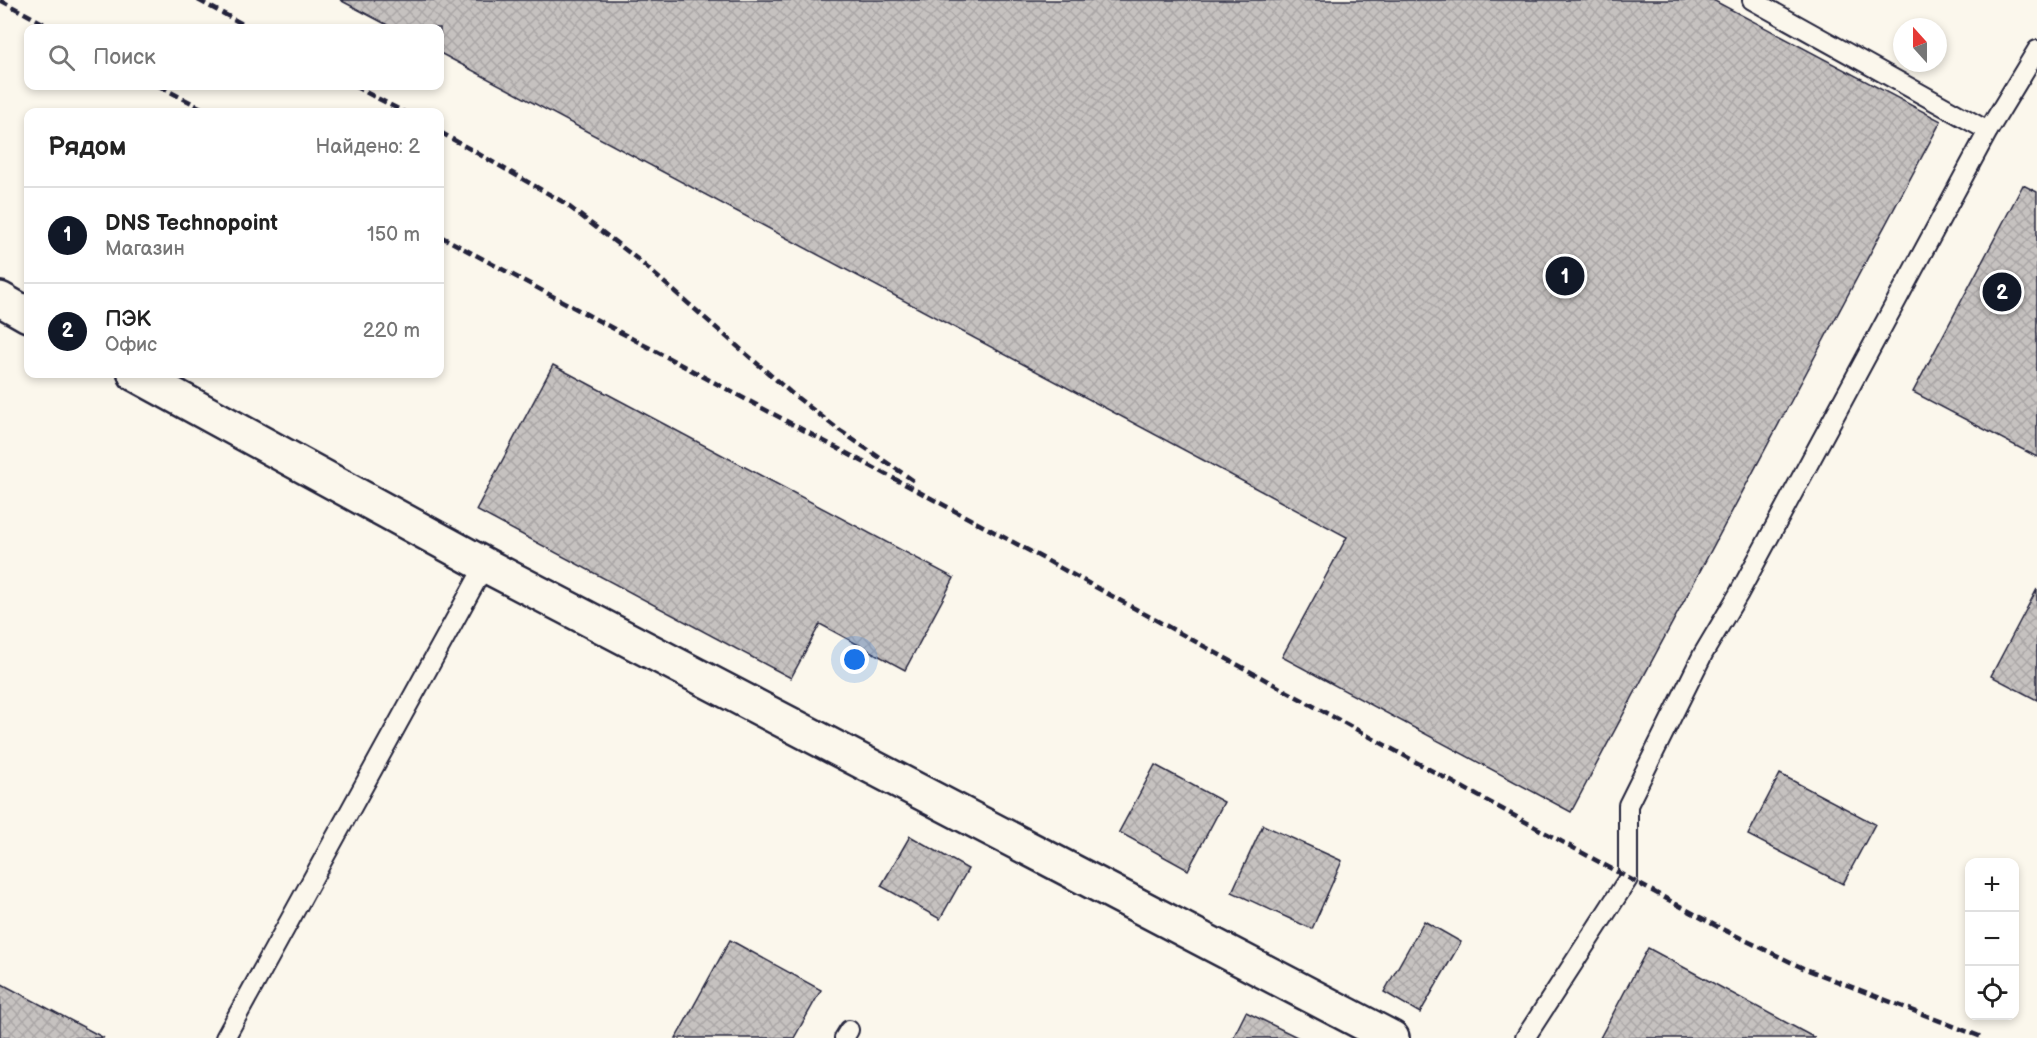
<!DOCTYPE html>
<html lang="ru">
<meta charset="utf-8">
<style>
body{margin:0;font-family:"Balsamiq Sans",sans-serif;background:#f6f6f6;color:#222}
.controls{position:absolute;right:18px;bottom:18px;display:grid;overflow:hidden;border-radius:12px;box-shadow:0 3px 9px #0003}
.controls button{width:54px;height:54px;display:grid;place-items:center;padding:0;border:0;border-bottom:2px solid #e0e0e0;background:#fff;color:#222;font:30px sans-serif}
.compass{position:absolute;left:1893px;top:18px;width:54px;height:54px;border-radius:50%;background:#fff;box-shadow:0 3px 9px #0003;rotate:339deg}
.you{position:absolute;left:855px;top:660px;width:21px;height:21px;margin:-15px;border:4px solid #fff;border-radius:50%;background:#1a73e8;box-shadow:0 0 0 9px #1a73e833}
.badge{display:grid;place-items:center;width:39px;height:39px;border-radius:50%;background:#111827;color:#fff;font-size:20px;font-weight:700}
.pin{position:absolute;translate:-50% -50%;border:3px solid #fff;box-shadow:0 2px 6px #0006}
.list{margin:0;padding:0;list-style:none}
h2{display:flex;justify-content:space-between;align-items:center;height:78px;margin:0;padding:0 24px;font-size:26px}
h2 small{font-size:20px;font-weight:400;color:#767676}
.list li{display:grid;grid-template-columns:39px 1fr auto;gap:18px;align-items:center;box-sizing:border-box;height:96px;padding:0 24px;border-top:2px solid #e0e0e0}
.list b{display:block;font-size:22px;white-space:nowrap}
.list p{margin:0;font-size:20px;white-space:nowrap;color:#767676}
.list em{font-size:20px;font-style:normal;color:#767676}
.icon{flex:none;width:33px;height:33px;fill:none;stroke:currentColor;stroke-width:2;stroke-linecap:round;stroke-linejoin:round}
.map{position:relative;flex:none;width:2037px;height:1038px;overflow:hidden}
.search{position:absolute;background:#fff;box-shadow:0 3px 9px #0003;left:24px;top:24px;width:420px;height:66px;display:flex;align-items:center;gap:15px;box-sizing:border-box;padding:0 21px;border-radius:12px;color:#767676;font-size:22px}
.panel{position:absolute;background:#fff;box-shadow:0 3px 9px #0003;left:24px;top:108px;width:420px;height:270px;border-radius:12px}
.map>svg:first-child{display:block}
.building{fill:url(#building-cross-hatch);stroke:#22223b;stroke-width:1.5}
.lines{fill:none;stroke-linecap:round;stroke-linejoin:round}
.lane-casing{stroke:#22223b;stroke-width:22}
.street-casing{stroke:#22223b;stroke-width:38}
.lane{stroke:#fbf7ec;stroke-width:18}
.street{stroke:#fbf7ec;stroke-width:33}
.rail{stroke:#22223b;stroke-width:4.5;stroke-dasharray:9 4.5;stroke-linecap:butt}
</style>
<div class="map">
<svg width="2037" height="1038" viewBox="0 0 2037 1038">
<defs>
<pattern id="building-cross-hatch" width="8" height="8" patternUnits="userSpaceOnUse" patternTransform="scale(1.5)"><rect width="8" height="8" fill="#c6c2c0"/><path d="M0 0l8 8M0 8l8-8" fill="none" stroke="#aaa6a6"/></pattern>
</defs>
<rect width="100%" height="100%" fill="#fbf7ec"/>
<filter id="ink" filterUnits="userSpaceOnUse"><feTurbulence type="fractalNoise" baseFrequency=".0167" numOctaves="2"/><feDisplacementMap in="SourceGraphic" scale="12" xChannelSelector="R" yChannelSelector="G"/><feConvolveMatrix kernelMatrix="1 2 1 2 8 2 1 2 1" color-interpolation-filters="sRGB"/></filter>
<g filter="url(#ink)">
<g class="building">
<path d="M340,0h1373l228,121 -370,691 -289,-155 65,-120 -907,-484v-25h-47z"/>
<path d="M2023,185l14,7v265l-124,-65z"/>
<path d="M553,365l401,213 -49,92 -85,-46 -29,54 -315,-168z"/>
<path d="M2037,589v111l-46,-24z"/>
<path d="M1155,765l69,37 -36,68 -69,-38z"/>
<path d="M1780,774l95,50 -32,60 -95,-49z"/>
<path d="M1263,825l79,36 -30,68 -80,-37z"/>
<path d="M910,836l58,33 -28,50 -59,-33z"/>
<path d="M1424,921l37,21 -41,71 -36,-21z"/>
<path d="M730,940l91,50 -27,48h-118z"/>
<path d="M1648,948l167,90h-215z"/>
<path d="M0,983l104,55h-104z"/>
<path d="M1246,1012l53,26h-66z"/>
</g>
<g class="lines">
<defs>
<g id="lane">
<path d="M1752,0l236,131"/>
<path d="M225,1038l260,-473"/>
<path d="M844,1038l5,-8"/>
<path d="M1525,1038l103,-159v-74l75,-151 35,-59 250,-464 49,-81"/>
</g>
<g id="street">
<path d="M0,299l28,16"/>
<path d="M135,374l350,191 907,473"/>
</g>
</defs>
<use href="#lane" class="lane-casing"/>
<use href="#street" class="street-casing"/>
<use href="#lane" class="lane"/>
<use href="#street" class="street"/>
<g class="rail">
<path d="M0,0l52,28"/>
<path d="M198,0l52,28"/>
<path d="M159,86l50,26"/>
<path d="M354,86l50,26"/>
<path d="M440,132l123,70 73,56 154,134 49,38 75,51"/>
<path d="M440,236l573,306 707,386 83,40 181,70"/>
</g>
</g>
</g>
</svg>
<div class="controls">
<button>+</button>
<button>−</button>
<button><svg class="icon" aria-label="locate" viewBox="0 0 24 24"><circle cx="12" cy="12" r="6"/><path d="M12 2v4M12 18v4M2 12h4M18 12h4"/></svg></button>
</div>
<svg class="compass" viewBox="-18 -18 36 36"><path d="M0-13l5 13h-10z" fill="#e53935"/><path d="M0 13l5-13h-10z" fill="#767676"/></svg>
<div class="you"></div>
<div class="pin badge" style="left:1565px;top:276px">1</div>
<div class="pin badge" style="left:2002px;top:292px">2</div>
<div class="search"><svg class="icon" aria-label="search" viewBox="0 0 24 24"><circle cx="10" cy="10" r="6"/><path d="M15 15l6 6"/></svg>Поиск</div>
<section class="panel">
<h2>Рядом<small>Найдено: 2</small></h2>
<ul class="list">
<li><span class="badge">1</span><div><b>DNS Technopoint</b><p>Магазин</p></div><em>150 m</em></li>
<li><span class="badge">2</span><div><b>ПЭК</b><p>Офис</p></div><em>220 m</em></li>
</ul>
</section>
</div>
